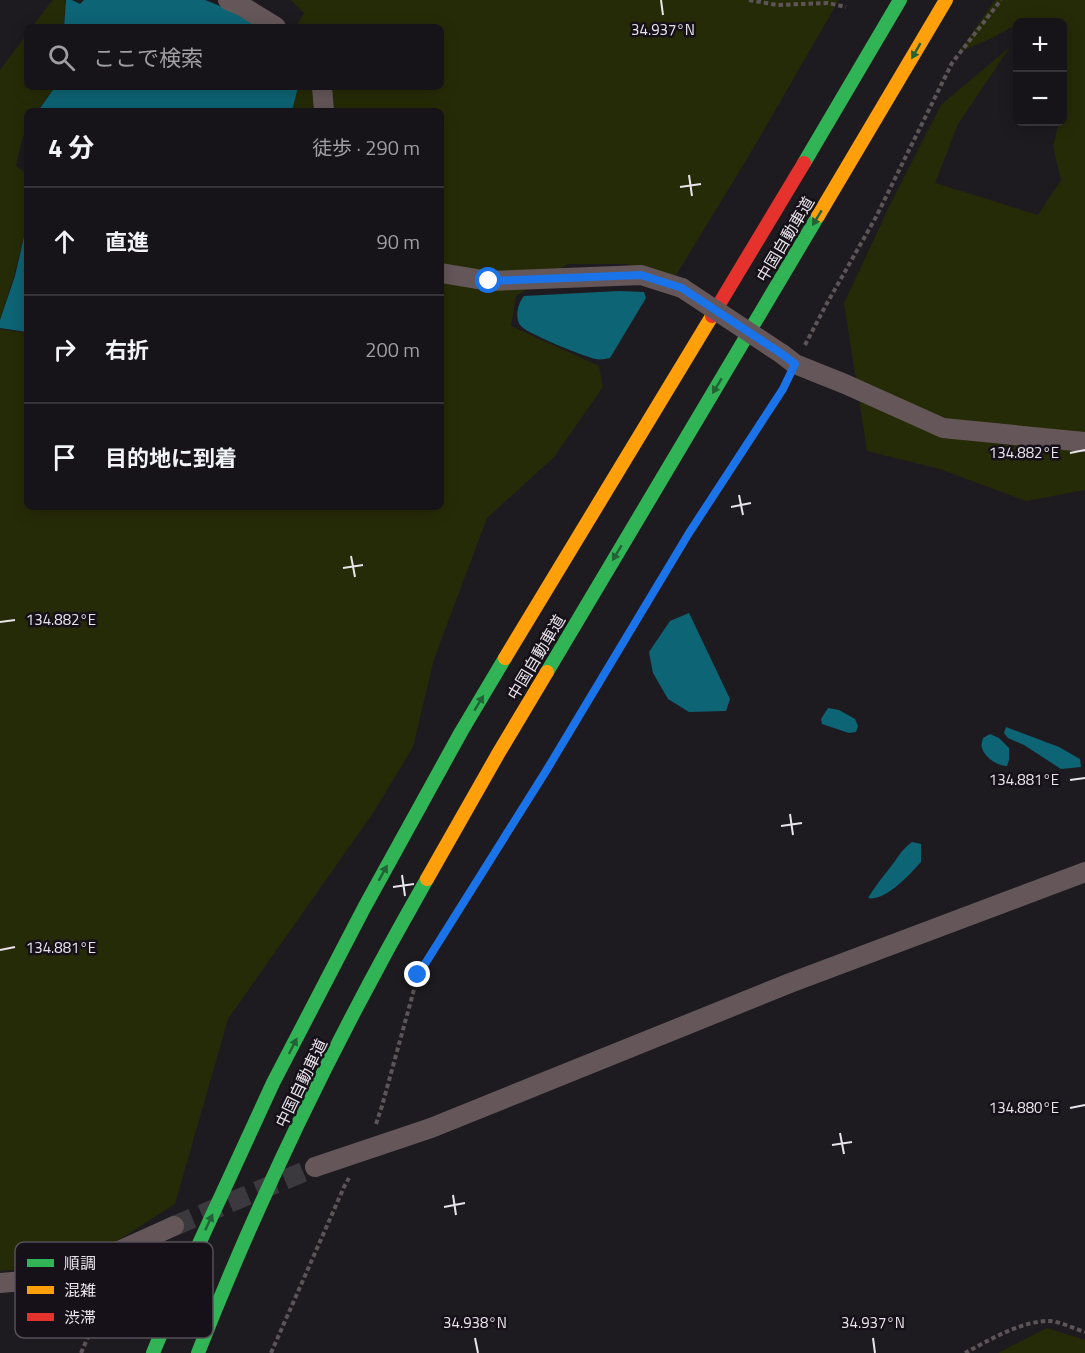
<!DOCTYPE html>
<html lang="ja">
<meta charset="utf-8">
<style>
body{margin:0;font-family:"Titillium Web","Noto Sans JP",sans-serif;background:#232125;color:#f1f3f6}
.controls{position:absolute;right:18px;top:18px;display:grid;overflow:hidden;border-radius:9px;box-shadow:0 3px 15px #0003}
.controls button{width:54px;height:54px;display:grid;place-items:center;padding:0;border:0;border-bottom:2px solid #353337;background:#161418;color:#f1f3f6;font:30px sans-serif}
.stop{position:absolute;width:18px;height:18px;margin:-14px;border:4px solid #1a73e8;border-radius:50%;background:#fff}
.stop.end{background:#1a73e8;border-color:#fff;box-shadow:0 2px 6px #0008}
.list{margin:0;padding:0;list-style:none}
h2{display:flex;justify-content:space-between;align-items:center;height:78px;margin:0;padding:0 24px;font-size:26px}
h2 small{font-size:20px;font-weight:400;color:#9e9ea2}
.list li{display:grid;grid-template-columns:39px 1fr auto;gap:18px;align-items:center;box-sizing:border-box;height:108px;padding:0 24px;border-top:2px solid #353337}
.list b{display:block;font-size:22px;white-space:nowrap}
.list em{font-size:20px;font-style:normal;color:#9e9ea2}
.icon{flex:none;width:33px;height:33px;fill:none;stroke:currentColor;stroke-width:2;stroke-linecap:round;stroke-linejoin:round}
.map{position:relative;flex:none;width:1085px;height:1353px;overflow:hidden}
.search{position:absolute;background:#161418;box-shadow:0 3px 15px #0003;left:24px;top:24px;width:420px;height:66px;display:flex;align-items:center;gap:15px;box-sizing:border-box;padding:0 21px;border-radius:9px;color:#9e9ea2;font-size:22px}
.panel{position:absolute;background:#161418;box-shadow:0 3px 15px #0003;left:24px;top:108px;width:420px;height:402px;border-radius:9px}
.map>svg:first-child{display:block}
.green{fill:#262b07}
.water{fill:#0d6475}
.lines{fill:none;stroke-linecap:round;stroke-linejoin:round}
.street-tunnel{stroke:#3c393e;stroke-width:20;stroke-dasharray:20 10;stroke-linecap:butt}
.path{stroke:#5d5457;stroke-width:4;stroke-dasharray:4.5 3;stroke-linecap:butt}
.street{stroke:#655759;stroke-width:20}
.fast{stroke:#30b455;stroke-width:14}
.slow{stroke:#ff9f0a;stroke-width:14}
.jam{stroke:#e5322d;stroke-width:14}
.street-bridge{stroke:#655759;stroke-width:20}
.oneway{fill:#236236}
.route{stroke:#1a73e8;stroke-width:8}
.ticks{fill:none;stroke:#e9e4eb;stroke-width:2}
.labels{text-anchor:middle;dominant-baseline:central;stroke-width:5;stroke-linejoin:round;paint-order:stroke}
.street-label{font-size:16px;fill:#e9e4eb;stroke:#161018}
.key{fill:#161018;stroke:#555057;stroke-width:1.5}
.key-label{font-size:16px;fill:#e9e4eb}
.ticks-label{font-size:15px;text-anchor:middle;fill:#e9e4eb;stroke:#161018;stroke-width:5;stroke-linejoin:round;paint-order:stroke}
</style>
<div class="map">
<svg width="1085" height="1353" viewBox="0 0 1085 1353">
<rect width="100%" height="100%" fill="#1e1b20"/>
<g class="green">
<path d="M54,0h11l-1,27h-32l20,-26z"/>
<path d="M291,0h548l-92,159 -71,116 -19,-2 -30,-9h-59l-52,32 -5,30 88,40 4,21 -49,70 -67,61 -53,141 -21,88 -40,66 -145,206 -53,185 -94,60 -81,7v-942l27,4v174h414v-396h-149l6,-24h143v-60h-145l8,-14z"/>
<path d="M995,0h90v490l-59,11 -86,-32 -73,-18 -23,-148 49,-104 48,-94 69,-58 -52,77 -23,59 103,32 23,-35 -8,-34 6,-24h3v-100h-44l-1,2 -25,14 -33,14z"/>
<path d="M27,34v53h28l-18,24h-10v19l-4,6 -7,30 11,8v59l-3,4 -10,39 -14,43v-249z"/>
<path d="M1047,1328l38,12v13h-87z"/>
</g>
<g class="water">
<path d="M66,0h6l8,4 4,-4h121l52,21 7,6h-200z"/>
<path d="M55,87h243l-6,24h-254z"/>
<path d="M27,233v99l-27,-4v-8l15,-44 9,-39z"/>
<path d="M619,291l25,1 2,6 -36,60c-5,1 -10,2 -14,1 -11,-2 -70,-26 -75,-33 -7,-8 -3,-23 3,-30z"/>
<path d="M689,613l41,86 -4,12 -37,1 -21,-13 -15,-26 -4,-21 21,-31z"/>
<path d="M828,708l11,2 16,9 3,7 -2,6 -7,1 -27,-9 -1,-5z"/>
<path d="M1006,727l53,20 21,12 1,8 -20,2 -37,-24 -16,-7 -4,-5z"/>
<path d="M990,734l9,4 10,10v12l-2,6c-9,0 -22,-8 -25,-18 -1,-3 0,-7 1,-10z"/>
<path d="M912,842l9,2v18c-11,12 -36,40 -53,36 6,-10 13,-19 21,-29 9,-11 11,-18 23,-27z"/>
</g>
<g class="lines">
<path class="street-tunnel" d="M174,1226l141,-59"/>
<g class="path">
<path d="M749,0l28,5 51,-2 18,4"/>
<path d="M805,345l21,-40 50,-88 76,-154 49,-63"/>
<path d="M376,1124l6,-18 36,-131 128,-204 143,-238 94,-144 4,-7"/>
<path d="M81,1353l19,-43v-27"/>
<path d="M271,1353l73,-166 5,-9"/>
<path d="M965,1353c24,-13 56,-32 84,-32 10,0 26,8 36,11"/>
</g>
<g class="street">
<path d="M228,0l14,6 34,21"/>
<path d="M322,87l2,24"/>
<path d="M441,273l48,8 152,-6 41,13"/>
<path d="M782,354l13,10 50,20 98,44 142,14"/>
<path d="M315,1167l116,-39 359,-145 295,-111"/>
<path d="M0,1283l59,-5 115,-52"/>
</g>
<g class="fast">
<path d="M804,163l96,-163"/>
<path d="M547,672l271,-456"/>
<path d="M153,1353l39,-94 81,-176 91,-175 97,-176 44,-74"/>
<path d="M198,1353c64,-163 142,-322 229,-474"/>
</g>
<g class="slow">
<path d="M818,216l128,-216"/>
<path d="M505,658l207,-342"/>
<path d="M427,879l71,-125 49,-82"/>
</g>
<path class="jam" d="M712,316l92,-153"/>
<path class="street-bridge" d="M682,288l100,66"/>
</g>
<defs><path id="oneway-solid" d="M-6-.8H1V-3.2L6.5 0L1 3.2V.8H-6Z" transform="scale(1.5)"/></defs>
<g class="oneway">
<use href="#oneway-solid" transform="translate(916 51) rotate(120)"/>
<use href="#oneway-solid" transform="translate(817 218) rotate(121)"/>
<use href="#oneway-solid" transform="translate(717 386) rotate(121)"/>
<use href="#oneway-solid" transform="translate(617 553) rotate(121)"/>
<use href="#oneway-solid" transform="translate(479 703) rotate(-59)"/>
<use href="#oneway-solid" transform="translate(383 873) rotate(-61)"/>
<use href="#oneway-solid" transform="translate(293 1046) rotate(-63)"/>
<use href="#oneway-solid" transform="translate(209 1222) rotate(-65)"/>
</g>
<g class="lines">
<path class="route" d="M418,975l128,-204 143,-238 94,-144 12,-25 -13,-10 -100,-66 -41,-13 -152,6"/>
</g>
<path class="ticks" d="M661,0l2,15M689,175l3,21M680,187l21,-3M1070,453l15,-3M739,495l4,20M731,507l20,-4M351,556l4,21M343,568l20,-3M0,622l15,-2M1070,780l15,-2M790,814l3,21M781,826l21,-3M402,875l3,21M393,887l21,-3M0,950l15,-3M1070,1108l15,-3M840,1133l4,21M832,1145l20,-3M453,1195l3,20M444,1207l21,-4M475,1338l3,15M873,1338l2,15"/>
<g class="labels">
<g class="street-label">
<text transform="translate(785 239) rotate(-59)">中国自動車道</text>
<text transform="translate(536 657) rotate(-59)">中国自動車道</text>
<text transform="translate(301 1083) rotate(-64)">中国自動車道</text>
</g>
</g>
<rect x="15" y="1242" width="198" height="96" rx="9" class="key"/>
<rect x="27" y="1259" width="27" height="8" fill="#30b455"/>
<rect x="27" y="1286" width="27" height="8" fill="#ff9f0a"/>
<rect x="27" y="1313" width="27" height="8" fill="#e5322d"/>
<g class="key-label">
<text x="64" y="1269">順調</text>
<text x="64" y="1296">混雑</text>
<text x="64" y="1323">渋滞</text>
</g>
<g class="ticks-label">
<text x="663" y="35">34.937°N</text>
<text x="1024" y="458">134.882°E</text>
<text x="61" y="625">134.882°E</text>
<text x="1024" y="785">134.881°E</text>
<text x="61" y="953">134.881°E</text>
<text x="1024" y="1113">134.880°E</text>
<text x="475" y="1328">34.938°N</text>
<text x="873" y="1328">34.937°N</text>
</g>
</svg>
<div class="controls">
<button>+</button>
<button>−</button>
</div>
<div class="stop" style="left:489px;top:281px"></div>
<div class="stop end" style="left:418px;top:975px"></div>
<div class="search"><svg class="icon" aria-label="search" viewBox="0 0 24 24"><circle cx="10" cy="10" r="6"/><path d="M15 15l6 6"/></svg>ここで検索</div>
<section class="panel">
<h2>4 分<small>徒歩 · 290 m</small></h2>
<ul class="list">
<li><svg class="icon" aria-label="ahead" viewBox="0 0 24 24"><path d="M12 20V5M6 11l6-6 6 6"/></svg><div><b>直進</b></div><em>90 m</em></li>
<li><svg class="icon" aria-label="right" viewBox="0 0 24 24"><path d="M7 20v-9h11M14 6l5 5-5 5"/></svg><div><b>右折</b></div><em>200 m</em></li>
<li><svg class="icon" aria-label="arrive" viewBox="0 0 24 24"><path d="M6 21V4h12l-3 4 3 4H6"/></svg><div><b>目的地に到着</b></div></li>
</ul>
</section>
</div>
